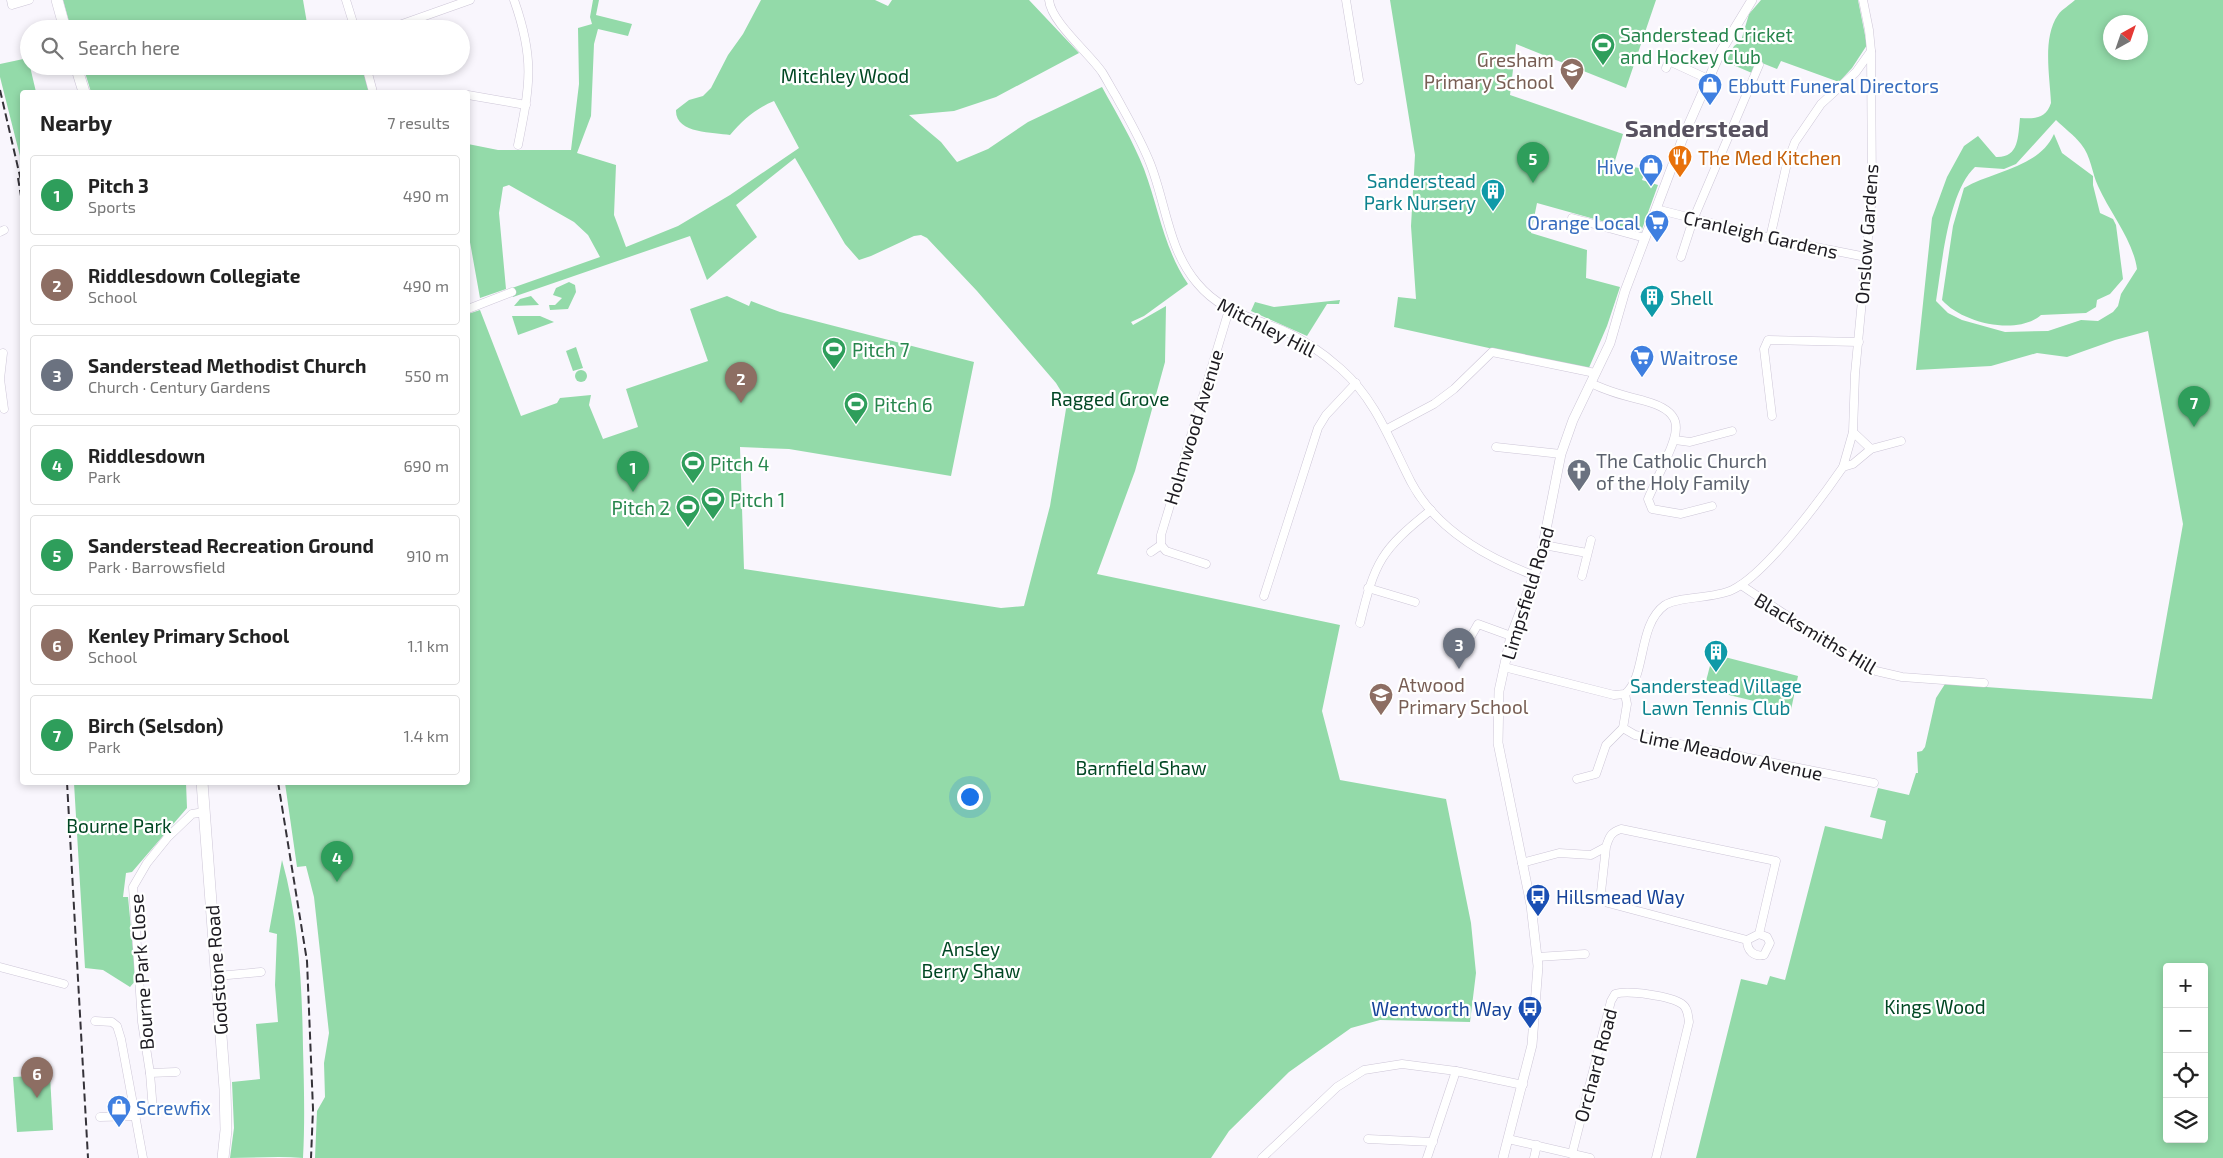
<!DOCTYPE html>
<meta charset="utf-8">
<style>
body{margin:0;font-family:"Exo 2",sans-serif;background:#f6f6f6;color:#222}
.controls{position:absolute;right:15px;bottom:15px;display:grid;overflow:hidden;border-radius:5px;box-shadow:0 2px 8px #0003}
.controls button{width:45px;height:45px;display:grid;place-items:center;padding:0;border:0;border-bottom:1px solid #e0e0e0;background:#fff;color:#222;font:25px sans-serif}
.compass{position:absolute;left:2103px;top:15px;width:45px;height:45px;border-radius:50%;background:#fff;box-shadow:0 2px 8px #0003;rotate:40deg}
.you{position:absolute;left:969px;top:796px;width:18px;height:18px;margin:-12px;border:4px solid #fff;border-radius:50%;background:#1a73e8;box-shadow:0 0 0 8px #1a73e833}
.badge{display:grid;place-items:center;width:32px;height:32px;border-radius:50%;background:#7c3aed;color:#fff;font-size:16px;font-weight:700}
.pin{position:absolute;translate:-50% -41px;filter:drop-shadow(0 1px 2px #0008)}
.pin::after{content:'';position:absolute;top:26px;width:18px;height:15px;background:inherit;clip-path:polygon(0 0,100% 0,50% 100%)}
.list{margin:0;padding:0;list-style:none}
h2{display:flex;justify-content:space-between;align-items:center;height:65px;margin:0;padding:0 20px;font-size:21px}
h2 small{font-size:16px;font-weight:400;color:#767676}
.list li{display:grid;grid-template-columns:32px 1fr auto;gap:15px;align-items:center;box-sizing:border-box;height:80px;margin:0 10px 10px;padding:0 10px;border:1px solid #e0e0e0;border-radius:5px}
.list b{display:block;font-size:19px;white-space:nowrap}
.list p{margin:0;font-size:16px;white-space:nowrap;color:#767676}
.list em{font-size:16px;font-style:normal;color:#767676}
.icon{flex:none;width:28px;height:28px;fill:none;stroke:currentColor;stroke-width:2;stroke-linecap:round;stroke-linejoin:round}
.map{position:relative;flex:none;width:2223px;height:1158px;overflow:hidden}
.search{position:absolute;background:#fff;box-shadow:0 2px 8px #0003;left:20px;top:20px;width:450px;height:55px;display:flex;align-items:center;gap:12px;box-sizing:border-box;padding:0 18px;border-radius:28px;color:#767676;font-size:19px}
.panel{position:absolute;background:#fff;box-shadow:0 2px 8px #0003;left:20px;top:90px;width:450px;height:695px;border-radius:5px}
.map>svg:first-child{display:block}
.green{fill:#93daa9;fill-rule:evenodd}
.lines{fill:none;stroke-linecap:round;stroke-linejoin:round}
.minor-casing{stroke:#cdc6d7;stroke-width:9}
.major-casing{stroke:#cdc6d7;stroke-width:10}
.highway-casing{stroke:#cdc6d7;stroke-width:12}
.minor{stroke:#fff;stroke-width:8}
.major{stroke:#fff;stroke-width:9}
.highway{stroke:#fff;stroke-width:11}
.rail{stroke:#353239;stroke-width:2;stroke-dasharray:8 4;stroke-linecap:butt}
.labels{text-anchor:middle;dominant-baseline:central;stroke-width:4.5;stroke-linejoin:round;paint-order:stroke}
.leisure-label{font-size:19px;fill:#27864d;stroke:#fff;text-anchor:start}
.education-label{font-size:19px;fill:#785e54;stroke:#fff;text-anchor:end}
.park-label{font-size:19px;fill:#004723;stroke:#fff}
.shop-label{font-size:19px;fill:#366cbe;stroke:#fff;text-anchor:start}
.food-label{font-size:19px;fill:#c56008;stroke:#fff;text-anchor:start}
.culture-label{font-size:19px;fill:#0d838f;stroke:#fff;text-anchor:end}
.street-label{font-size:19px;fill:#1d1b21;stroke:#fff}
.worship-label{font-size:19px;fill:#5b616d;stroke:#fff;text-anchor:start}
.transit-label{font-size:19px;fill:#164399;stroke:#fff;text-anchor:start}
.district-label{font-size:24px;font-weight:bold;fill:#585260;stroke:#fff}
</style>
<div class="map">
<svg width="2223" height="1158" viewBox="0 0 2223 1158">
<rect width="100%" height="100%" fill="#f9f6fd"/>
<g class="green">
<path d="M63,0h240l5,29h-237z"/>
<path d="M593,0h6l-3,15 36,9 -4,12 -30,-7 -4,15 -3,72 -14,37 39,12 -2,50 12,32 52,-21 52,-31 69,-47 -25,-47c-19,8 -31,19 -44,34 -16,-3 -55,-1 -54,-25l13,-10 14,-4 8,-8 17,-33 15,-21 18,-34h114l13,6 4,-6h137l50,53 -83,44 -42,14 -45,4 32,27 16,20 31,-13 40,-27 74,-35c15,27 31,54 42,82 15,40 20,80 44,115l-44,32 -13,6 2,3 33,-19 -1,56 -30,109 -38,103 243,51 -18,86 18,69 106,19 25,124 5,50 -6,49 -90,-2 -29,8 -62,44 -60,59 -18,27h-896l2,-47 8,-14 -1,-34 5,-30 -15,-136 -8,-31 -9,1 -12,-84 183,-1v-468l12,-4 41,106 36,-13 3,-5 31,-3 -2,10 14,34 35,-12 -12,-38 82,-28 -18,-52 37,-13 22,10 2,-5 29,11 194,50 -23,114 -162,-27 -49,-2 4,122 257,39 23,-2 26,-100 16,-97 -2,-13 -8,-13 -79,-92 -50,-53 -6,-3 -7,1 -43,20 -12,4 -14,-16 -50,-86 -59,47 21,32 -50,43 -17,-44 -177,61 -1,-9 88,-31 -12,-22 -14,-13 -65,-37 -6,2 -4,26 7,76 -26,9 -12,-67v-87l30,6h73l8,-66 -1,-56 14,-4 -2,-7z"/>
<path d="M1390,0h266l-30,88 -110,-44 -6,51 113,39 -9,30 32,5 -4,11 16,5 -17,47 -104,-29 -6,30 56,17 -1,28 34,9 -13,39 -19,44 -194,-43 4,-30 18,2 -5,-73 4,-71z"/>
<path d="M1761,0h97l9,45 -15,23 -13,14 -58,-21 -4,8 -20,-8 -5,12 -26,-11 8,-16 7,-5 8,-27z"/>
<path d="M2075,0h148v1158h-527l45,-179 26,6 3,-9 15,4 40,-154 57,13 4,-18 -16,-4 8,-29 31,7 7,-22h2l-1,-21 5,-1 3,-4 11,-49 9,-14 207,15 31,-175 -35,-193 -33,9 -48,17 -30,-4 -46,13 -75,4 16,-152 15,-41 17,-31 14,-10 18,21c23,1 22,-20 24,-39 14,1 26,1 31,-15 -1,-26 -9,-65 7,-88 4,-6 12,-10 17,-15zM2110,22h30v30h-30zM2056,120c8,8 18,15 25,24 10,12 11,29 17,42 12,27 35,54 39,83l-16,25 -3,12 -5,6 -15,9 -17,-1 -33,11 -43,1 -43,-12 -14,-7 -12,-12c6,-37 12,-109 39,-134l29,2 12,-5zM2167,967h37v172h-37z"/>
<path d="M28,58l8,34h-14v72l-22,-87v-13z"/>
<path d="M83,66h279l7,26h-278z"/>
<path d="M2054,134l8,19 31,23v9l7,28 13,6 3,6 7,54 -13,15 -13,6 -1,7 -10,6 -45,2c-24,21 -79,8 -99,-15l11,-74 11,-38c28,-17 75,-20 90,-54z"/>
<path d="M569,282l6,3 1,7 -8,17 -18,1 -1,-5h6l7,-7 -9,-3 3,-7z"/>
<path d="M531,296l8,9 -25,1 6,-7z"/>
<path d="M1340,300l-1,4h-12l-20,32 -56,-25 4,-9 19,5z"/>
<path d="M512,316h28l14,6 -36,13z"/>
<path d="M576,347l7,21 -10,3 -7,-20z"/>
<circle cx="581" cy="376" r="6"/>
<path d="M1713,654l85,22 -7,34 -87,-21z"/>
<path d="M74,783h112l1,25 -55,64 -6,1 -3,24h5l8,83 -6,7 -27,-17 -18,-2z"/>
<path d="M282,860c17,61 20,125 21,188 1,37 2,73 0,110 -25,-2 -48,0 -73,0l4,-30 -2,-46 28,-3 -4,-55 22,-2 -3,-37 2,-51 -8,-2z"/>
<path d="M50,1075l3,55 -36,2 -4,-55z"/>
</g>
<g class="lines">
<defs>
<g id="minor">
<path d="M11,0l1,5 17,-5"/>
<path d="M346,0l9,29"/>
<path d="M514,0c21,59 16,85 4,145"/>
<path d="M1049,0c2,22 40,53 53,72 5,8 9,16 14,24 12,22 25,44 34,67 16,40 18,86 47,120 24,29 52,33 85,47 21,9 42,24 59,39 35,31 49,72 70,113 25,47 74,75 122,93"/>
<path d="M1346,0l13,80"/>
<path d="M388,29l82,-29"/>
<path d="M1669,61l39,18"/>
<path d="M366,66l7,26"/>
<path d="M1666,68l6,-13"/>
<path d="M468,95l58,10"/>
<path d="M1656,209l114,29 96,19"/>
<path d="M1572,218l73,20"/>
<path d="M0,232l4,-2"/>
<path d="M1770,238l17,-75 8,-21 26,-38 35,-32 15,-21"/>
<path d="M1681,257l12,-37 66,-155"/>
<path d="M468,309l44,-17"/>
<path d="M3,353l-3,26 4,30"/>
<path d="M1591,383c17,9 35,13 54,18 37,10 36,26 22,56 -6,14 -13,28 -19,42l4,10 29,5 31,-8"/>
<path d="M1772,416l-8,-67 4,-9 91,2"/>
<path d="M1387,429l47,-25 20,-15 38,-37 103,21"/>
<path d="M1853,432l18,17"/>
<path d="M1675,440l15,2 42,-11"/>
<path d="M1496,447l65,7"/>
<path d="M1843,467l10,-35 2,-58 17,-179 -1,-144 -2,-21 -6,-30"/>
<path d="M1544,545l43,8"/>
<path d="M1151,552l10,-7"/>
<path d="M1206,564l-40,-13 -5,-6v-10l68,-225"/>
<path d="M1582,576l9,-36"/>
<path d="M1741,585l100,67 35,19 26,6 82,6"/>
<path d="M1368,588l47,14"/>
<path d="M1264,596l54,-168 8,-13 30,-32"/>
<path d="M1360,623c15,-62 21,-73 71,-113"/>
<path d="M1470,638l8,-14 33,12"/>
<path d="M1504,667l110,28 11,-1c22,-18 12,-69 40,-89 14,-9 48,-6 67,-15 33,-15 89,-91 111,-123l10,-3 18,-15 30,-8"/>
<path d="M1625,694l2,10 -4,24 12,7 239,48"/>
<path d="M1577,779l19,-5 10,-29 17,-17"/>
<path d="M1522,863l37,-10 32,2 15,-8c3,-10 5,-15 15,-18l155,32 -17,73 -12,6 -139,-37 -7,-11 5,-45"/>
<path d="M1747,940c0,11 7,17 17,15l6,-12 -3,-6 -8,-3"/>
<path d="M1537,957l48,-3"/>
<path d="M0,967l64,17"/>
<path d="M217,976l44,-4"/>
<path d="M95,1021l17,1 5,4 4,13 22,119"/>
<path d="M176,1072l-26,1 -8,-51 -9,-135 14,-24 21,-26 24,-23 12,-2"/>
<path d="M150,1073l3,38"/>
<path d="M100,1117l36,-1"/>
<path d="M1368,1139l65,3"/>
<path d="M1508,1139l82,19"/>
<path d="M1572,1154l39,-153 4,-7c13,-4 56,2 67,10 6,4 6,12 7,18l-33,136"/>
<path d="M1262,1158l75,-71 27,-17 38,-6 54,7 67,14"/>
<path d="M1427,1158l29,-87"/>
<path d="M1534,1158l3,-13"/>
</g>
<path id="major" d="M1503,1158l29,-113 6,-79 -7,-61 -33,-162 1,-52 12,-55 29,-76 21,-106 12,-34 37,-77 15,-52 59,-156 37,-84 31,-51"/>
<g id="highway">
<path d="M57,0l8,29"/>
<path d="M76,66l8,26"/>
<path d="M202,782l23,307 1,41 -3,28"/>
</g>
</defs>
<use href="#minor" class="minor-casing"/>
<use href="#major" class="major-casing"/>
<use href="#highway" class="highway-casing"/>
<use href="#minor" class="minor"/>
<use href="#major" class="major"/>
<use href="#highway" class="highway"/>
<g class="rail">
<path d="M0,90l22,95"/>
<path d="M18,178l4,24"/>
<path d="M67,782l21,376"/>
<path d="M278,782l29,179 6,148 -2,49"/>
</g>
</g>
<defs>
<symbol id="stadium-pin" viewBox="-11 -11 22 30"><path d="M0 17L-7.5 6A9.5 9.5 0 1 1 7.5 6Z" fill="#2e9e5b" stroke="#fff"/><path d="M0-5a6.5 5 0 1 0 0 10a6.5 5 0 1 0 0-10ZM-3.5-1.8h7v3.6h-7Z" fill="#fff"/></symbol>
<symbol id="school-pin" viewBox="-11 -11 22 30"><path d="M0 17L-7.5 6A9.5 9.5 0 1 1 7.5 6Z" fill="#8d6e63" stroke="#fff"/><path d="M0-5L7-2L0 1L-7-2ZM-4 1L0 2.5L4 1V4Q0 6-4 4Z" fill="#fff"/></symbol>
<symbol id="shop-pin" viewBox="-11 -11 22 30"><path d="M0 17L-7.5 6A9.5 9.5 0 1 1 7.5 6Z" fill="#3f7fe0" stroke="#fff"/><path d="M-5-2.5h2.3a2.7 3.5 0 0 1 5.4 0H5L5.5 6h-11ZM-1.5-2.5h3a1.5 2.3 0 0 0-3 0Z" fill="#fff"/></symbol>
<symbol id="restaurant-pin" viewBox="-11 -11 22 30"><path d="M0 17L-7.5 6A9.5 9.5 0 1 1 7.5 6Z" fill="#e8710a" stroke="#fff"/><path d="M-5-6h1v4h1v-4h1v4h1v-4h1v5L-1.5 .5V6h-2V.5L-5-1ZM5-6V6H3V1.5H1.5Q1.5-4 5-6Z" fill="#fff"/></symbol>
<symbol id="building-pin" viewBox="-11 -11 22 30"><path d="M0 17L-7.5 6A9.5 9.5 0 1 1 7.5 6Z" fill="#0f9aa8" stroke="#fff"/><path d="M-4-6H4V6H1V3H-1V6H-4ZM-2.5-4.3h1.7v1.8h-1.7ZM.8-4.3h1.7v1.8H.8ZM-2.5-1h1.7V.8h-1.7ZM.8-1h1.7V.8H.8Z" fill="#fff"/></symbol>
<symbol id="supermarket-pin" viewBox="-11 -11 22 30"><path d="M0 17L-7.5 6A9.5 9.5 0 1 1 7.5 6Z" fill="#3f7fe0" stroke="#fff"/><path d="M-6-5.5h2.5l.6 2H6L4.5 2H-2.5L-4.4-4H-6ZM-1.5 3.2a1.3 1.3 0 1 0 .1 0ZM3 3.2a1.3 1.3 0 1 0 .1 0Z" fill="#fff"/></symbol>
<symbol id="church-pin" viewBox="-11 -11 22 30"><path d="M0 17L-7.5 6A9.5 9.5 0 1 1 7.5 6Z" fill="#6b7280" stroke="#fff"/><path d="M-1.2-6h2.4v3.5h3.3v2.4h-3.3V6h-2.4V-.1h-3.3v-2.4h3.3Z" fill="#fff"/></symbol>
<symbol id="bus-pin" viewBox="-11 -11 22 30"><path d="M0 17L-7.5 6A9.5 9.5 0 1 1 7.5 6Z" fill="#1a4fb4" stroke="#fff"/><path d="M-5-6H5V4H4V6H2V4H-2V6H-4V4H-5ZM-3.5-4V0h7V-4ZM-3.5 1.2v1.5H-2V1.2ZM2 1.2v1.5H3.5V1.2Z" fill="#fff"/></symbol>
</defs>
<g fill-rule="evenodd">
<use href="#stadium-pin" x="1589" y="31" width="28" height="38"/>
<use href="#school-pin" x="1558" y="56" width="28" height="38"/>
<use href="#shop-pin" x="1696" y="71" width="28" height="38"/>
<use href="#restaurant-pin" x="1666" y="143" width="28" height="38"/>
<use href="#shop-pin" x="1637" y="152" width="28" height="38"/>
<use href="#building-pin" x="1479" y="177" width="28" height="38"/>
<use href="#supermarket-pin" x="1643" y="208" width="28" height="38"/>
<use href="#building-pin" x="1638" y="283" width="28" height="38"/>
<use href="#stadium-pin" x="820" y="335" width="28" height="38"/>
<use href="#supermarket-pin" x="1628" y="343" width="28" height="38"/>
<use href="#stadium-pin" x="842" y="390" width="28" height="38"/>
<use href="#stadium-pin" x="679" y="449" width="28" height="38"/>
<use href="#church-pin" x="1565" y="457" width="28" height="38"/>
<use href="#stadium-pin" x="699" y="485" width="28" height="38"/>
<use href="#stadium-pin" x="674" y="493" width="28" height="38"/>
<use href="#building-pin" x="1702" y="638" width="28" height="38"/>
<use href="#school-pin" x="1367" y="681" width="28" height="38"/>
<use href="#bus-pin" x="1524" y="882" width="28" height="38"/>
<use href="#bus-pin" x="1516" y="994" width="28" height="38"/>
<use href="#shop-pin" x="105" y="1093" width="28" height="38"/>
</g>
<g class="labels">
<g class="leisure-label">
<text x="1620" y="34">Sanderstead Cricket<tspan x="1620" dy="22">and Hockey Club</tspan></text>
<text x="852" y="349">Pitch 7</text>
<text x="874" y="404">Pitch 6</text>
<text x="710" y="463">Pitch 4</text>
<text x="730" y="499">Pitch 1</text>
<text x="670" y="507" text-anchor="end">Pitch 2</text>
</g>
<g class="education-label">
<text x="1554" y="59">Gresham<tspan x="1554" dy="22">Primary School</tspan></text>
<text x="1398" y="684" text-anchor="start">Atwood<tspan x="1398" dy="22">Primary School</tspan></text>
</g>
<g class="park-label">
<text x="845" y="75">Mitchley Wood</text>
<text x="1110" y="398">Ragged Grove</text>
<text x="1141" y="767">Barnfield Shaw</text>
<text x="119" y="825">Bourne Park</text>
<text x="971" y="948">Ansley<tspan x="971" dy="22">Berry Shaw</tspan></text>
<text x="1935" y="1006">Kings Wood</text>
</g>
<g class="shop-label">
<text x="1728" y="85">Ebbutt Funeral Directors</text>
<text x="1634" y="166" text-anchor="end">Hive</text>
<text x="1640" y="222" text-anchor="end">Orange Local</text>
<text x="1660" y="357">Waitrose</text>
<text x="136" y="1107">Screwfix</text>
</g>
<g class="food-label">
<text x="1698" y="157">The Med Kitchen</text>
</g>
<g class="culture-label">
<text x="1476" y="180">Sanderstead<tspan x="1476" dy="22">Park Nursery</tspan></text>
<text x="1670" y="297" text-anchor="start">Shell</text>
<text x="1716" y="685" text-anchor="middle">Sanderstead Village<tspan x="1716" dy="22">Lawn Tennis Club</tspan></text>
</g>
<g class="street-label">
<text transform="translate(1761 234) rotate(13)">Cranleigh Gardens</text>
<text transform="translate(1866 234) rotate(-86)">Onslow Gardens</text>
<text transform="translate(1267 327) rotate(27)">Mitchley Hill</text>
<text transform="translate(1193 427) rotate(-73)">Holmwood Avenue</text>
<text transform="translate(1527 593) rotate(-73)">Limpsfield Road</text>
<text transform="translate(1816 633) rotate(31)">Blacksmiths Hill</text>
<text transform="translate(1731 754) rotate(12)">Lime Meadow Avenue</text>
<text transform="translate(216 970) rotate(-94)">Godstone Road</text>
<text transform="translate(141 972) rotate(-94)">Bourne Park Close</text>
<text transform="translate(1595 1065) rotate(-75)">Orchard Road</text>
</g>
<g class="worship-label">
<text x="1596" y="460">The Catholic Church<tspan x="1596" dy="22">of the Holy Family</tspan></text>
</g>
<g class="transit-label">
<text x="1556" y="896">Hillsmead Way</text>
<text x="1512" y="1008" text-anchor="end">Wentworth Way</text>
</g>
<g class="district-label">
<text x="1697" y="127">Sanderstead</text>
</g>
</g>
</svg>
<div class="controls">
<button>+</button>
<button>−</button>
<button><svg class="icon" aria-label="locate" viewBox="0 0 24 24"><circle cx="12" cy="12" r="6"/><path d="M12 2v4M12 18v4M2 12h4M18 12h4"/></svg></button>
<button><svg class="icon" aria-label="layers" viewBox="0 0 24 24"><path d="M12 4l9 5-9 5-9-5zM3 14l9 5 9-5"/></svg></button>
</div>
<svg class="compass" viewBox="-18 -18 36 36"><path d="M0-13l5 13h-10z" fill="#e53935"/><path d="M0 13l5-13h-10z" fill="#767676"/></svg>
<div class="you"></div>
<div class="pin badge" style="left:633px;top:492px;background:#2e9e5b">1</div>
<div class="pin badge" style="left:741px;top:403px;background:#8d6e63">2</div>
<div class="pin badge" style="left:1459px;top:669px;background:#6b7280">3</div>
<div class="pin badge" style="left:337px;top:882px;background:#2e9e5b">4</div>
<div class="pin badge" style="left:1533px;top:183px;background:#2e9e5b">5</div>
<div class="pin badge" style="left:37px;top:1098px;background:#8d6e63">6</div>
<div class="pin badge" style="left:2194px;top:427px;background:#2e9e5b">7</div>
<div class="search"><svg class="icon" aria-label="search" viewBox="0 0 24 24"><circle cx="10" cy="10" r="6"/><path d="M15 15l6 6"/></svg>Search here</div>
<section class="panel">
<h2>Nearby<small>7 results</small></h2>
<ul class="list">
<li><span class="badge" style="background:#2e9e5b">1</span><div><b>Pitch 3</b><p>Sports</p></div><em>490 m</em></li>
<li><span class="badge" style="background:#8d6e63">2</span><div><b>Riddlesdown Collegiate</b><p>School</p></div><em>490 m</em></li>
<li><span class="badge" style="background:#6b7280">3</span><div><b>Sanderstead Methodist Church</b><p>Church · Century Gardens</p></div><em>550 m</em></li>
<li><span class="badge" style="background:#2e9e5b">4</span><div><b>Riddlesdown</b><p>Park</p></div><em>690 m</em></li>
<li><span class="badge" style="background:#2e9e5b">5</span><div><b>Sanderstead Recreation Ground</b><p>Park · Barrowsfield</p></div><em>910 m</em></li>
<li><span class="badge" style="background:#8d6e63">6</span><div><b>Kenley Primary School</b><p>School</p></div><em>1.1 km</em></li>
<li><span class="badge" style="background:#2e9e5b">7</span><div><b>Birch (Selsdon)</b><p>Park</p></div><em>1.4 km</em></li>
</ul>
</section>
</div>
